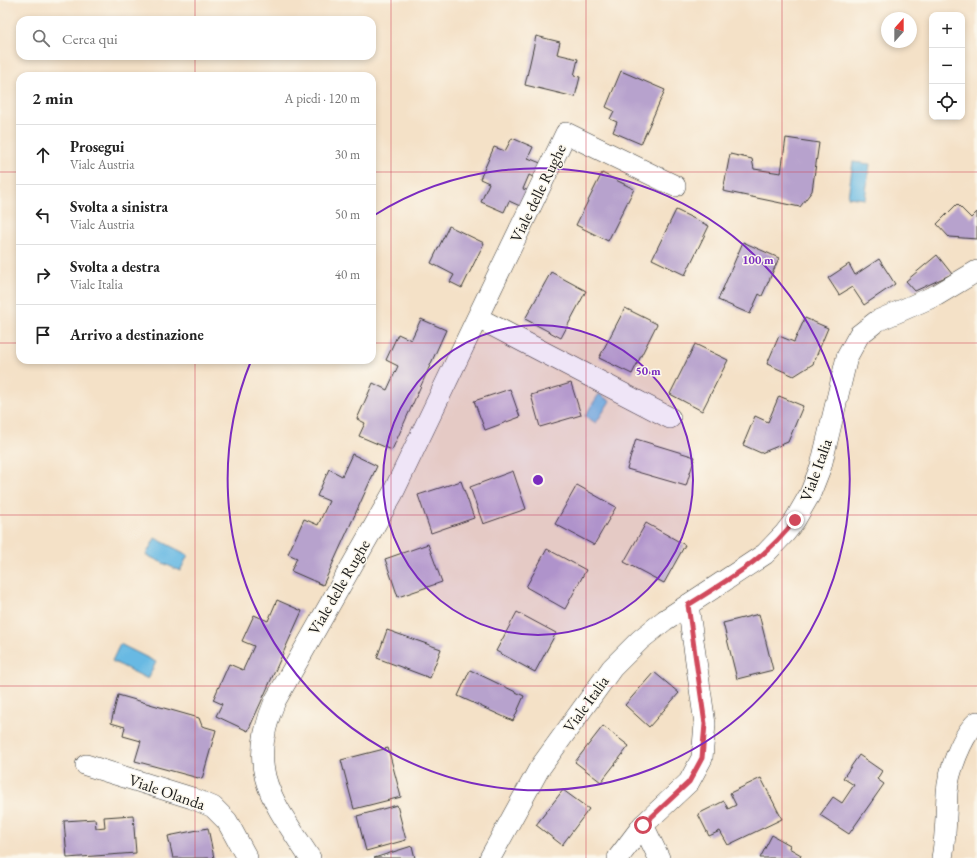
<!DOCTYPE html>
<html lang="it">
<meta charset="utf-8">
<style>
body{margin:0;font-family:"EB Garamond",serif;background:#f6f6f6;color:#222}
.controls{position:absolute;right:12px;top:12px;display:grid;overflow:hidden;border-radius:8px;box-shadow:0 2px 6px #0003}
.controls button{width:36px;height:36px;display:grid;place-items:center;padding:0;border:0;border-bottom:1px solid #e0e0e0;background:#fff;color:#222;font:20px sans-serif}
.compass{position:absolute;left:881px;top:12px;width:36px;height:36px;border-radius:50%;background:#fff;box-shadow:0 2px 6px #0003;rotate:21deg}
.stop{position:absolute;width:12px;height:12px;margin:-9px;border:3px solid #d1495b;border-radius:50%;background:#fff}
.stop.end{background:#d1495b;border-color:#fff;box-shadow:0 1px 4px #0008}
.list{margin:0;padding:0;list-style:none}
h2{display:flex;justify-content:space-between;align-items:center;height:52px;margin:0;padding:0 16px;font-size:17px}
h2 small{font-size:13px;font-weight:400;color:#767676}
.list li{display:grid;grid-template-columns:26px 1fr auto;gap:12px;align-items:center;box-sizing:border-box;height:60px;padding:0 16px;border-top:1px solid #e0e0e0}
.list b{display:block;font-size:15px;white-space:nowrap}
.list p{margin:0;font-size:13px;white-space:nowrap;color:#767676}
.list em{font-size:13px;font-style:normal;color:#767676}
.icon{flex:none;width:22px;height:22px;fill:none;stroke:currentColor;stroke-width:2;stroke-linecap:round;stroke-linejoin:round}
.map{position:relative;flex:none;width:977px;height:858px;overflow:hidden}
.search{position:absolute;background:#fff;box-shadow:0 2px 6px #0003;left:16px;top:16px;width:360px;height:44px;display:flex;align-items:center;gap:10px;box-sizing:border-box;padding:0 14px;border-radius:12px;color:#767676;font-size:15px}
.panel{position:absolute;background:#fff;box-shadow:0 2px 6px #0003;left:16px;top:72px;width:360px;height:292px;border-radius:12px}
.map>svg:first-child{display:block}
.water{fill:#68b9e3;stroke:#426a80}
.building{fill:#b7a2cd}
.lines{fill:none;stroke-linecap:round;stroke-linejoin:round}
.minor-casing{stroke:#3c3a36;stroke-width:22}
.minor{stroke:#fff;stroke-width:21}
.route{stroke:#d1495b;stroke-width:5}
.grid{fill:none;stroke:#d1495b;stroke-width:1;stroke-opacity:0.55}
.ring{fill:none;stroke:#7b2cbf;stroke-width:2}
.labels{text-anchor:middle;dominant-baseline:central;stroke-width:3;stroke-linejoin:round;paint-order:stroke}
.street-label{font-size:16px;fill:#1c1c1c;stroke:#fbf7ec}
.centre{fill:#7b2cbf;stroke:#fbf7ec;stroke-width:2}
.ring-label{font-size:12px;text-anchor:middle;font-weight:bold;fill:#7b2cbf;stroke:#fbf7ec;stroke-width:3;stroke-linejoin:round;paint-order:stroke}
</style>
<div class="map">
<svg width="977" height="858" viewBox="0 0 977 858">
<rect width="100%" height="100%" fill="#fbf7ec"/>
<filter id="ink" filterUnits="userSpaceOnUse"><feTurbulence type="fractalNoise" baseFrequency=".025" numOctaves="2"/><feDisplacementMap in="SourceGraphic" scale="8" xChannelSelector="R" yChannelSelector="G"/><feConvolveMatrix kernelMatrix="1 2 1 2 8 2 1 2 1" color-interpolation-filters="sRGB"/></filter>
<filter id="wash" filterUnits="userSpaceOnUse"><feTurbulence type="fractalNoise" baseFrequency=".012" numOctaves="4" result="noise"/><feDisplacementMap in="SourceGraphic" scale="16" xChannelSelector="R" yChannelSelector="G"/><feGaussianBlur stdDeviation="0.9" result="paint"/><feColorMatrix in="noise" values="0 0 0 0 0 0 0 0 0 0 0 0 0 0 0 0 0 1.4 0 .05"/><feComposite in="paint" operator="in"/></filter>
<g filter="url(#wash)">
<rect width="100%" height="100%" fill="#f4e1c7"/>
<g class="water">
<path d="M853,162l17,2 -5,35 -17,-2z"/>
<path d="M599,394l11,7 -14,22 -11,-7z"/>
<path d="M155,538l33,17 -8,16 -34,-16z"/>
<path d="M120,644l36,18 -8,17 -36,-18z"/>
</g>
<g id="blocks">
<g class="building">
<path d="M536,36l24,6 -3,12 21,5 -4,17 6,1 -5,20 -50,-12z"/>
<path d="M621,71l44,19 -24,54 -28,-12 4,-10 -7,-3 4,-8 -8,-4z"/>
<path d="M512,138l21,9 -5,11 15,6 -6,15 -8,-4 -6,14 4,1 -7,16 -11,-5 -5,11 -23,-10 8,-19 -9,-4 14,-32 11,4z"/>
<path d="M786,138l33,5 -7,48 -12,16 -77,-16 7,-37 22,5 2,10 27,4z"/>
<path d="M602,173l32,16 -26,52 -32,-16z"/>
<path d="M957,204l14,14 6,-6v27l-28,-2 -12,-13z"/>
<path d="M676,210l33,16 -24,49 -33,-16z"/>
<path d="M449,226l35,17 -22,45 -12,-6 4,-7 -23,-12z"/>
<path d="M743,242l36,16 -17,38 -3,-2 -9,20 -32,-14z"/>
<path d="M937,255l15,19 -37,17 -9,-10z"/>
<path d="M879,259l16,25 -31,21 -12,-18 -13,8 -11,-17 21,-14 6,11z"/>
<path d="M551,272l35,19 -25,47 -36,-19z"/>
<path d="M625,308l32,16 -25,50 -33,-16z"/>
<path d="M805,318l23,10 -15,36 -19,12 -27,-12 12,-28 15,6z"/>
<path d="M421,319l25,11 -54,120 -33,-14 6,-13 -8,-4 16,-36 14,7 11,-24 -12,-6 12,-26 13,6z"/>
<path d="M695,344l33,16 -26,51 -32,-17z"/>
<path d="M571,383l10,32 -41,12 -9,-32z"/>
<path d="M510,389l10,28 -35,13 -11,-29z"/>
<path d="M779,396l24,10 -15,36 -27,11 -18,-8 12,-29 13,6z"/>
<path d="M636,439l59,18 -9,29 -59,-17z"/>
<path d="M352,454l25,12 -54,119 -32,-14 6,-13 -9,-4 16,-35 14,6 11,-24 -12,-5 12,-27 13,7z"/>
<path d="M513,471l13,38 -43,15 -13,-37z"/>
<path d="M461,481l13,37 -43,15 -13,-38z"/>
<path d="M577,485l39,22 -22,38 -39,-21z"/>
<path d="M646,523l39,22 -21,38 -40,-21z"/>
<path d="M428,544l14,38 -44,15 -13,-38z"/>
<path d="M547,549l39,21 -21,39 -39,-22z"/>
<path d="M277,600l25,11 -54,120 -32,-15 6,-12 -9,-4 16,-36 14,6 11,-24 -12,-5 12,-26 14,6z"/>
<path d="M517,612l39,21 -21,39 -39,-21z"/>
<path d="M759,614l14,56 -36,9 -14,-56z"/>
<path d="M387,630l54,19 -11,29 -53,-20z"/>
<path d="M470,670l54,26 -11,25 -55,-25z"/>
<path d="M654,672l25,21 -30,34 -24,-22z"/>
<path d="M118,695l81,23 3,8 14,4 -14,49 -67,-18 6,-20 -18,-5 2,-9 -14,-4z"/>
<path d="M603,726l26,20 -28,36 -26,-20z"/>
<path d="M388,748l13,49 -47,12 -13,-49z"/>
<path d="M859,755l23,16 -5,8 7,5 -35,50 -29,-19 13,-18 9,6 12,-18 -11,-7z"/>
<path d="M761,778l21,41 -54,26 -8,-14 -11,5 -11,-22 26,-13 4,8 8,-4 -6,-12z"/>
<path d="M563,790l26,19 -27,36 -26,-20z"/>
<path d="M397,805l9,35 -40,11 -9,-35z"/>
<path d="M133,815l3,38 -69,5 -3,-37 31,-2 1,9 9,-1 -1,-10z"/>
<path d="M208,828l6,30h-41l-5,-22z"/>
<path d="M772,835l18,10 -1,3 12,7 -1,3h-40z"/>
<path d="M412,846l3,12h-41z"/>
</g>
</g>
</g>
<g filter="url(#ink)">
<use href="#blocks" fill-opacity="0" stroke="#3c3a36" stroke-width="1"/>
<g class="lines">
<defs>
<g id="minor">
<path d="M478,318l192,100"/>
<path d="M86,765l106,33 21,9 14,14 20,37"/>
<path d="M310,858c-37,-57 -65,-87 -35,-157l118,-208 173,-360 109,53"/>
<path d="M490,858l49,-89 73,-101 28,-28 25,-20 100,-66 20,-21 10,-13 15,-26 11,-28 26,-109 12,-22 18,-14 60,-26 40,-24"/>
<path d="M618,858l25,-33"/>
<path d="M659,858l-16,-33 46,-43 13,-24 3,-34 -17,-119"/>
<path d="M942,858c4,-21 4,-44 5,-65 1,-20 15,-58 30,-71"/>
</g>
</defs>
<use href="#minor" class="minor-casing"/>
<use href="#minor" class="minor"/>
</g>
</g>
<g class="lines" filter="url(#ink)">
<path class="route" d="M643,825l46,-43 13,-24 3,-34 -17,-119c41,-26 78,-46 107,-85"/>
</g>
<path class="grid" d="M195,0v20M391,0v858M586,0v858M782,0v858M195,56v20M0,172h20M372,172h605M0,343h20M372,343h605M195,360v498M0,515h977M0,686h977"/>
<circle cx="538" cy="480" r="155" fill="#7b2cbf" fill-opacity=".12"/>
<g class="ring">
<circle cx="538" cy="480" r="155"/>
<path d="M373 216A311 311 0 1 1 251 361"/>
</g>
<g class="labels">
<g class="street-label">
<text transform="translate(538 193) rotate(-64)">Viale delle Rughe</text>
<text transform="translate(816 470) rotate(-70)">Viale Italia</text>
<text transform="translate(339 587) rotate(-60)">Viale delle Rughe</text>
<text transform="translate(586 704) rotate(-54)">Viale Italia</text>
<text transform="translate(167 792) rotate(19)">Viale Olanda</text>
</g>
</g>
<circle cx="538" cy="480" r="6" class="centre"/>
<g class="ring-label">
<text x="758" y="264">100 m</text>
<text x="648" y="375">50 m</text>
</g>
</svg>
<div class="controls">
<button>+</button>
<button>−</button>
<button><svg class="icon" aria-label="locate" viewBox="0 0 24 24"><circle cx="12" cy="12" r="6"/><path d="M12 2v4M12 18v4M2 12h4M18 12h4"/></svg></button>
</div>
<svg class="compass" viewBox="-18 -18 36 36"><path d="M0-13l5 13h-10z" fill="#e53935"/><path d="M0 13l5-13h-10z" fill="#767676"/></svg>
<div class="stop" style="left:643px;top:825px"></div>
<div class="stop end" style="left:795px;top:520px"></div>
<div class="search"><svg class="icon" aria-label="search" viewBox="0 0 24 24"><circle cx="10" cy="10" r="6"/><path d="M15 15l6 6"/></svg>Cerca qui</div>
<section class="panel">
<h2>2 min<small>A piedi · 120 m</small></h2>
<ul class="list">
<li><svg class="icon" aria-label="ahead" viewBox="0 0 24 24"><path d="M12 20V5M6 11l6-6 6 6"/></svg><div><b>Prosegui</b><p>Viale Austria</p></div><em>30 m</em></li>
<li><svg class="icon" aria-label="left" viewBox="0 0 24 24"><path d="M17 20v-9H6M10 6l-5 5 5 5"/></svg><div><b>Svolta a sinistra</b><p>Viale Austria</p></div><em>50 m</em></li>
<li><svg class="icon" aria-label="right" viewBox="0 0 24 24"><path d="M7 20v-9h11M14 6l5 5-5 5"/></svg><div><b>Svolta a destra</b><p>Viale Italia</p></div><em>40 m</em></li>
<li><svg class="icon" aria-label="arrive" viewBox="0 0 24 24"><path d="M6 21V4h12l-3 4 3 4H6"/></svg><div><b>Arrivo a destinazione</b></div></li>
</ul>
</section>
</div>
